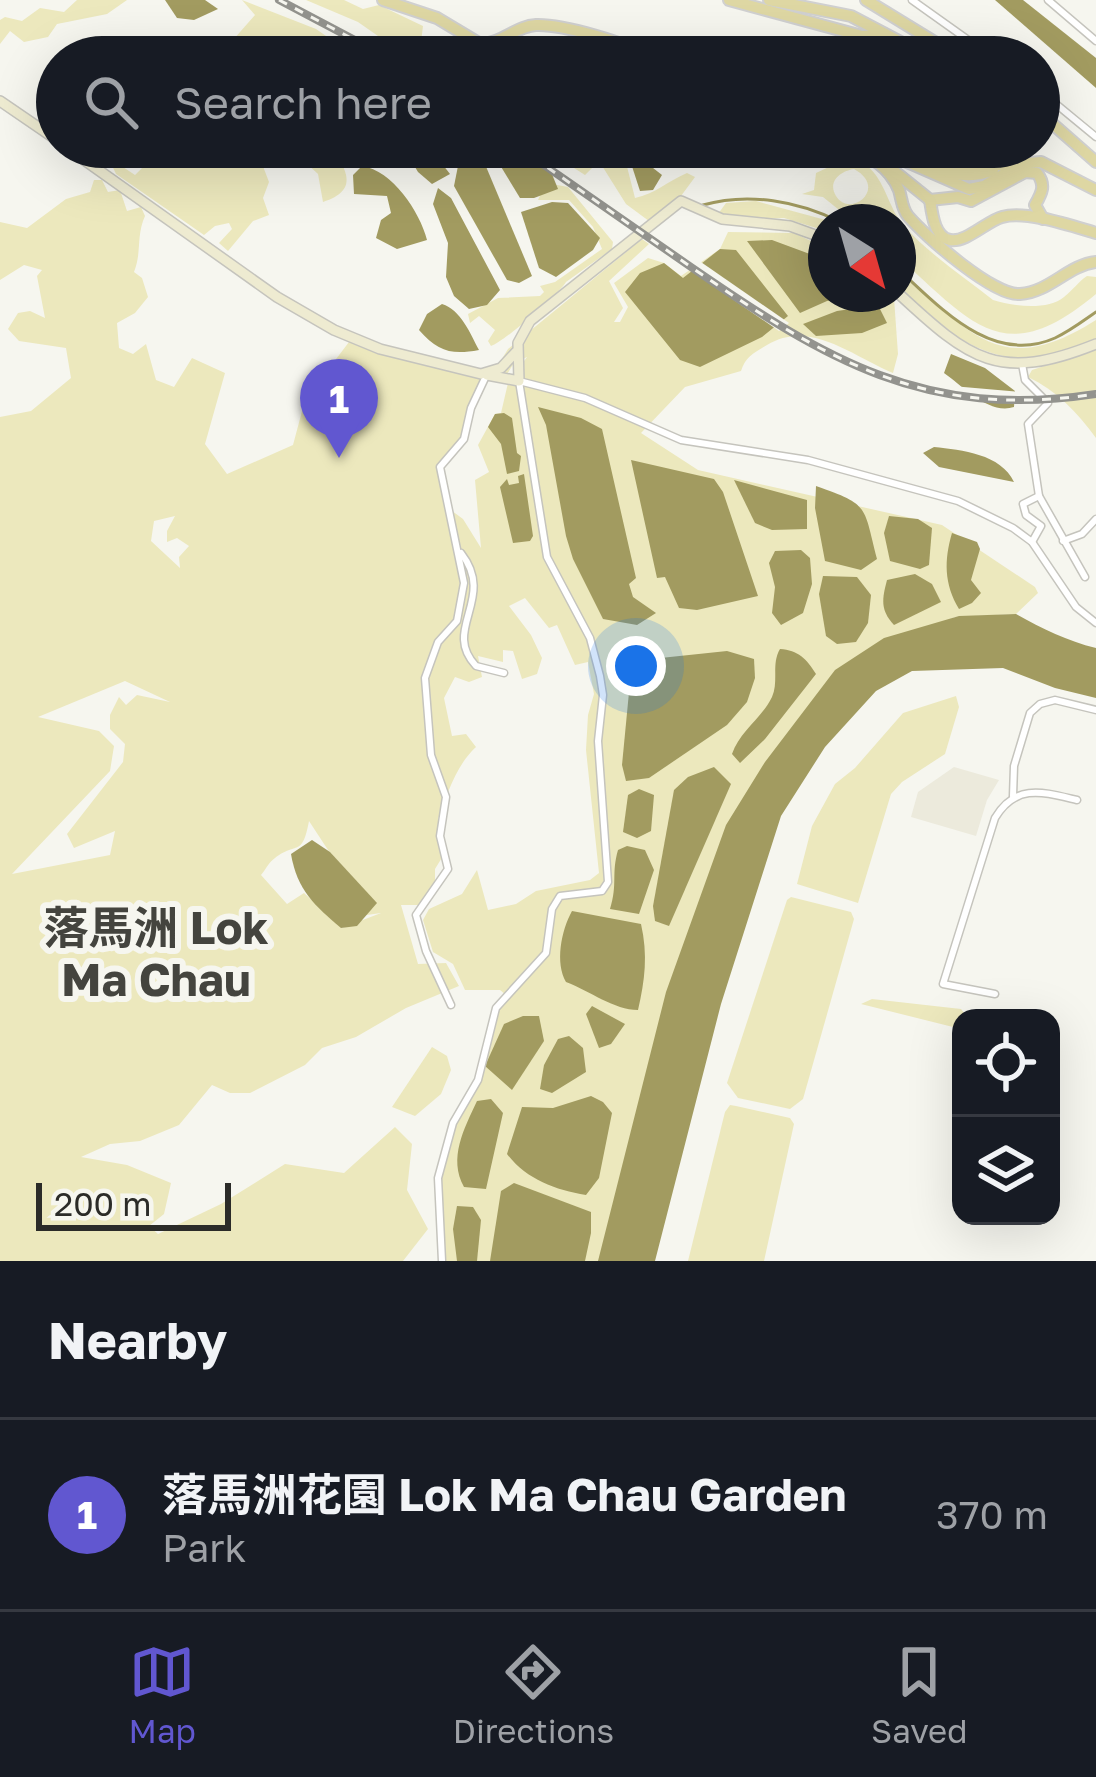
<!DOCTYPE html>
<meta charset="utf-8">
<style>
body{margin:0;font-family:"Golos Text","Noto Sans SC",sans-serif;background:#20242c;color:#f1f3f6}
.controls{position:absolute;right:36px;bottom:36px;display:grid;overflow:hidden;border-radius:24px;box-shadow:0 12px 48px #0002}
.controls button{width:108px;height:108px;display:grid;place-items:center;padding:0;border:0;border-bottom:3px solid #363941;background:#171b24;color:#f1f3f6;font:60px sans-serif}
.compass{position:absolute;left:808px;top:204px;width:108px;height:108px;border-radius:50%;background:#171b24;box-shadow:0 12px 48px #0002;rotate:143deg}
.scale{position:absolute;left:36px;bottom:30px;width:195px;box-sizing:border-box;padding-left:12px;border:6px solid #2b2b28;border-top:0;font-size:33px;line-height:42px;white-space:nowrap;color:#2b2b28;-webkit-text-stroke:9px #f6f6ef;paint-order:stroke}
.you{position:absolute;left:636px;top:666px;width:42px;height:42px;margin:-30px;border:9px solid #fff;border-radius:50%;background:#1a73e8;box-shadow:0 0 0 18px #1a73e833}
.badge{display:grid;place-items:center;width:78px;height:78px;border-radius:50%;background:#6157d0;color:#fff;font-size:39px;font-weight:700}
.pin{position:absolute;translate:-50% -99px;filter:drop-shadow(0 3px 6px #0008)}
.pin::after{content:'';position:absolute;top:63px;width:42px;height:36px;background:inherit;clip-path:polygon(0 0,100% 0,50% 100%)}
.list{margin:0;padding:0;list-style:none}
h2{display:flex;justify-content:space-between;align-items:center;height:156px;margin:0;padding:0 48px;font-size:51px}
h2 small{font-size:39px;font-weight:400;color:#9ea1a6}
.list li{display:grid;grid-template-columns:78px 1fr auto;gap:36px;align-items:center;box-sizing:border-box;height:192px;padding:0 48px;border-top:3px solid #363941}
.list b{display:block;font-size:45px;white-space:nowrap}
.list p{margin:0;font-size:39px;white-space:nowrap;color:#9ea1a6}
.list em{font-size:39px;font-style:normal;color:#9ea1a6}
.icon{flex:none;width:66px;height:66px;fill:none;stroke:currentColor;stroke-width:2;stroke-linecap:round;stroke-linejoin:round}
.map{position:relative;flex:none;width:1096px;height:1261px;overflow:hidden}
.search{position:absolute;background:#171b24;box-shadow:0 12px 48px #0002;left:36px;right:36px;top:36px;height:132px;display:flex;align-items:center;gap:30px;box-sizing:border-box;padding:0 42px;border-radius:66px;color:#9ea1a6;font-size:45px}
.sheet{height:348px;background:#171b24}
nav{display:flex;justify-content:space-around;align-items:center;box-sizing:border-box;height:168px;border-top:3px solid #363941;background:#171b24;font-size:33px;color:#9ea1a6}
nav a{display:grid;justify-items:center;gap:6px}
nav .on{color:#6157d0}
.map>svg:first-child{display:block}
.built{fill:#eceadc}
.green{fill:#ece8bd;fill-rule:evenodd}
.water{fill:#a29b60}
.pier{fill:#f6f6ef}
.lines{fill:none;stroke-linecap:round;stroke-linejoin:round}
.stream{stroke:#a29b60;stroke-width:3}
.street-casing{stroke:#c5c4bd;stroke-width:9}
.secondary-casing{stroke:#c5c4bd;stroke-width:12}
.primary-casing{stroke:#d0d0d0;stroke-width:14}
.street{stroke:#fff;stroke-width:6}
.secondary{stroke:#eeebd1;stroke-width:9}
.primary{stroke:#ded7a3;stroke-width:10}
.rail-casing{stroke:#93938e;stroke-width:8}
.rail{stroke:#f6f6ef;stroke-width:3;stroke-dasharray:9;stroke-linecap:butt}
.labels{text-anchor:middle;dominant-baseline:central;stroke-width:12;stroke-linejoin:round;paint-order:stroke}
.district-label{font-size:45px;font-weight:bold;fill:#44443e;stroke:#f6f6ef}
</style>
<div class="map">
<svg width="1096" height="1261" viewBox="0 0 1096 1261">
<rect width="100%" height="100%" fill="#f6f6ef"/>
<path class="built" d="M954,767l45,13 -12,20 -11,36 -65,-19 7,-25z"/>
<g class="green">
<path d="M77,0h50l-20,14 -50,10 -9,13 -24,5 -14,-11 -10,13v-24l5,-3 17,4 18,-13 24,4z"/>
<path d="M242,0l74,29 36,25 -16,3 -19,-12 -10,12h-89l37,-42z"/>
<path d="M306,0h38l19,9 16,-4 44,21 -2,16 18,15h-31l-50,-35z"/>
<path d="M135,147h131l-5,14 8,21 -6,16 6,17 -16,6 -25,30 -9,-8 13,-14 -3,-6 -14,3 -11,9 -88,-61 -8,-17 27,18 7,-7z"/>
<path d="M284,147h48c14,23 28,43 -9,55l-5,-28 -14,-13 -7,7z"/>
<path d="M541,147h21l3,4 6,-4h51l13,51c20,-4 33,-17 52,-25l8,4 -28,38 -14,9 -27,-20 -27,-43 -14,14z"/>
<path d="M846,159c38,2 38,44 58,67 25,28 60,51 89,74 18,6 55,11 71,-3 9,-7 14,-15 23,-21l9,1v17c-92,77 -123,30 -198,-37v-35h-44l-31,-25 -21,-3 12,-4 2,-17zM854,169c35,19 -4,50 -18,27 -9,-15 5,-25 18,-27z"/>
<path d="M94,180h8l6,12 12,-2 7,21 14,-4 4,9c-9,20 -3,36 -11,56l8,6 6,19 -13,16 -18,10 2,25 14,6 13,-10 10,36 18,7 18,-29 33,15 -20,71 22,30 66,-29 12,-45 44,-58 134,36 -16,32 -5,28 -25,29 11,41 15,11 18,29 -6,-68 14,-8 -11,-27 17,-31 6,-1 7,-30 19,-26 -13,6 -10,16 -10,-7 14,-23 134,-110 7,5 -40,37 14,27 -9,14h6l8,-15 -14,-24 34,-25 16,5 17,13 39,-27 8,-17 66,1 32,15v46h63l5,4 4,56 -5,19c-41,-17 -83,-54 -126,-28 -13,8 -21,11 -26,26l-56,16 -44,46 57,37 244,55 93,62 3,6 -22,21 -61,3 -123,58 -21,30 -212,556h-158l-1,-89 13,-49 23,-38 17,-67 13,-23 -6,-5h-35l-12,-26 -20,-12 -10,-32 6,-11 33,-15 15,-24 11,40 28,-6 20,-13 54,-11 9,-7 -13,-123 2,-35 6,-21 -6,-32 -13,3 -18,-40 -8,3 -24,-30 -16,8 22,29 11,23 -5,16 -15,5 -9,-28 -10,-1v12l-25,-6 4,21 -13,5 -14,-5 -11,21 8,38 14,-2 10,13c-19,17 -29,47 -38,72l8,32 -11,18v21l-13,15h-21l17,59 28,-1 13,23 -53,22 -50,29 -34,11 -17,17 -55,28h-20l-18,-8 -33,40 -39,16 -30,3 -29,13 46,8 44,18 -7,31 -15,12 9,8 63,-30 64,-40 59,9 51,-46 17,17 -5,46 21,39 -25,32h-403v-844l31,-6 40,-33 -5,-30 -47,-7 -11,-12 10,-16 12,-2 15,7 -8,-42 5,-6 -18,-5 -24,15v-58l27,6 39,-29 24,-7zM175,516l-8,15v11l10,-4 12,8 -10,11 1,11 -29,-27 3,-20zM125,681l45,21 -33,-7 -11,10 -7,-8 -9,18v14l15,15 -2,18 -56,72 7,14 41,-17 -5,24 -98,19 98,-103 4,-25 -15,-15 -61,-14zM309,821l19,29 48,53 -16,13 21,-3 -39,15 -38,-35 -17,11 -26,-29c5,-6 8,-13 14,-17 22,-17 27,0 34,-37z"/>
<path d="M552,184l16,3 45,55 -1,7 -46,33c-6,11 -62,60 -75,64l-3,-5 7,-11 -16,-14 -9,7 -2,-9 30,-16 42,-2 4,-4 -4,-6 15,-4 47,-33 -9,-22 -24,-27h-31l5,-11z"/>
<path d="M756,201l77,21h-7v9l-42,-13 -50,2 -16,-6 8,-11z"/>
<path d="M898,273c74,57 100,109 198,47v19c-12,4 -22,11 -34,15 -71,18 -116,-21 -164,-66z"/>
<path d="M1096,349v89c-19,-26 -39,-47 -68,-61l4,-7z"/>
<path d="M956,696l3,11 -14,47 -43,28 -11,12 -33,109 -61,-19 15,-58 23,-42 20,-16 48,-55z"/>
<path d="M791,897l60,15 3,7 -51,180 -13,10 -52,-11 -11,-15 60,-183z"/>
<path d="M872,999l89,10 7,9h-7v11l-100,-25z"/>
<path d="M432,1047l15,9 4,14 -10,24 -26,22 -23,-9z"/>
<path d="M736,1106l54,12 4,6 -30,137h-76l37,-149 5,-7z"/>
</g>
<g class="water">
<path d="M165,0h40l13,9 -24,11 -17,-2z"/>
<path d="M995,0h28l73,58v30z"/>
<path d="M403,147h26l21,27 -18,10 -14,-12z"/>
<path d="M489,147h52l17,42 -24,9h-14z"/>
<path d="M471,151l11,6 50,119 -13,7 -12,-3 -53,-94 4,-20z"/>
<path d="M628,154l11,3 23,18 -9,15 -13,1z"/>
<path d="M362,166c30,4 58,46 65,74l-30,9 -21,-11 5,-18 10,-7 -4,-17 -33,-2 -1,-19z"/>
<path d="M438,188l13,10 49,92 -13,15 -18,4 -15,-13 -8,-19 2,-34 -15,-39z"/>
<path d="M552,202l16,1 32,35 -7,12 -37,27 -17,-9 -18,-56z"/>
<path d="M772,240l54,20v34h43l-42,7 -27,12 -53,-72z"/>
<path d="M720,249l16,1 52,66 -26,21 -62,30 -20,-7 -55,-68 15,-19 24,-10 19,15z"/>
<path d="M442,304c19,6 28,29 37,46 -27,5 -41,2 -60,-20l8,-16z"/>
<path d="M878,305l9,18 -25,10 -46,3 -13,-12 34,-13z"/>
<path d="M951,354l34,14 30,23 -1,16c-25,8 -50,-20 -70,-34z"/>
<path d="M538,407l43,11 21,11 34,149 -7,6 4,13 23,16 -19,12 -34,-6 -30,-60 -7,-23 -20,-111z"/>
<path d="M504,413l8,5 5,35 4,3 -2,15 -12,3 -6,-30 -13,-17 7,-13z"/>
<path d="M934,447c28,3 67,7 80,35l-75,-15 -16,-14z"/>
<path d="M631,460l83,19 9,13 35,104 -61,14 -18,-2 -14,-31 -8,1z"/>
<path d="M524,474l9,62 -3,5 -17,2 -13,-56 7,-8 2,6 10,-2 -1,-7z"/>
<path d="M734,480l73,20v29l-35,1 -17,-7z"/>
<path d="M816,486c54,19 47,19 61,73l-16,11 -36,-9 -10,-53z"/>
<path d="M889,516l29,3 14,9 -3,37 -9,4 -30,-8 -6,-28z"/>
<path d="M952,533l25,9 3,7 -9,31 10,13 -9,10 -13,6c-15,-25 -15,-49 -7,-76z"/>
<path d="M801,550l9,8 2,26 -9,29 -22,12 -9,-12 3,-26 -6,-24 6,-12z"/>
<path d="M915,574l17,10 9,18 -47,23c-14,-15 -12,-26 -7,-45z"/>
<path d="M823,576l34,1 14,18 -3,28 -12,19 -19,2 -11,-8 -7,-42z"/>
<path d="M1016,614c27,15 51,27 80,34v50l-41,-10 -52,-20 -91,3 -36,20 -51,56 -44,69 -60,188 -66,257h-57l68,-269 60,-167 39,-63 70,-92 49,-32 75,-22z"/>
<path d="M780,649c18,1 27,10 36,25l-51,65 -25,24 -8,-9c8,-23 30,-36 40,-57 7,-16 -1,-33 8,-48z"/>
<path d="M727,651l27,8 1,19 -8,24 -20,23 -78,53 -23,3 -4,-16 10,-104z"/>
<path d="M714,767l17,17 -62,142 -14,-5 -2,-15 21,-116 14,-13z"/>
<path d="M639,789l15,6 -3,36 -14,7 -14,-6 5,-37z"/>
<path d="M312,840l18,12 47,51 -20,23 -16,2c-26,-22 -44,-38 -50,-74z"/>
<path d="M627,846l18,4 9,20 -15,44 -29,-5c8,-25 1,-35 8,-59z"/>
<path d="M572,911l69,13c7,31 4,56 -3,86 -24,0 -48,-19 -72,-28 -11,-19 -5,-51 6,-71z"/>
<path d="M592,1006l33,18 -14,20 -12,4 -13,-34z"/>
<path d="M523,1016h16l5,25 -32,49 -27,-24 19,-42z"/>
<path d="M569,1036l14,12 3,24 -34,21 -12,-4 4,-24 14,-26z"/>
<path d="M591,1096l12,6 9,11 -13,65 -13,17c-31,-5 -60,-16 -79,-41l15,-47 31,1z"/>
<path d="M491,1099l12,14 -17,76 -22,-2c-16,-29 0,-58 13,-86z"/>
<path d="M514,1183l77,29v21l-6,28h-95l11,-70z"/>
<path d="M457,1206l16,1 8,13 -4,41h-20l-4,-32z"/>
</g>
<g class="pier">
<path d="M698,260l91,63 -10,8 -92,-63z"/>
<path d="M952,386l69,6v12l-49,-3z"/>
</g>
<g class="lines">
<g class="stream">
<path d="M703,205c45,-13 96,-4 137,17"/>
<path d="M898,269c42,38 94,97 157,69 15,-7 28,-17 41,-26"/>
</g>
<defs>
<g id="street">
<path d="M912,0l80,57"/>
<path d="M1048,0l48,41"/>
<path d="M1039,90l57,47"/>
<path d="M1022,364l3,16 23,23 -20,21 11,72 46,81"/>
<path d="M1063,541l19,-7 14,-15"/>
<path d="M1032,542l9,-16 -15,-11 -3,-11 16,-8"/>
<path d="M461,553c36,46 -20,76 15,113l28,7"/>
<path d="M1013,796l1,-30 16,-53 10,-9 15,-4 41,10"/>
<path d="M995,994l-52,-10 52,-166c21,-35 48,-26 82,-18"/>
<path d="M451,1005l-25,-54 -10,-36 32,-46 -8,-33 6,-39 -15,-42 -6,-77 13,-36 19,-21 7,-38 -24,-116 24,-28 7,-31 15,-32"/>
<path d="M442,1261l-4,-83 15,-55 25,-43 18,-72 50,-55 6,-44 8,-13 42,-5 6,-9 -10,-141 5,-46 -3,-19 -10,-38 -43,-81 -28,-176 66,17 96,42 127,20 150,41 55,27 19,14 44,65 20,16"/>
</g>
<g id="secondary">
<path d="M0,101l57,39"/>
<path d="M66,147l211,150 57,33 46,19 101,25 20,-6 15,-16"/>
<path d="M898,293c72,67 101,90 198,51"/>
<path d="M487,375l32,6 -1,-38 12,-22 151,-120 41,18 68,7 36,13"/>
</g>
<g id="primary">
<path d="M383,0l54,18 65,39"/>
<path d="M729,0l133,36 17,-1"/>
<path d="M769,0l82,16 78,41"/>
<path d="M866,0l93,57"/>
<path d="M480,44c21,0 36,-18 56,-19 27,-1 91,18 114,32"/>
<path d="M606,57h6"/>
<path d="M1039,112l57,50"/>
<path d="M842,147c24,6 47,19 57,43 3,10 3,19 9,26 18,21 87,81 112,78 30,-2 48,-29 76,-32"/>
<path d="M873,147l96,42 15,-3 38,-23"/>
<path d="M894,147c33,15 64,39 99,23"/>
<path d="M915,147l51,21 75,-6 55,28"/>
<path d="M889,167l41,33 28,-3 13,4 54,-29 12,1c9,12 5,20 -2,32l8,14"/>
<path d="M930,200c2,13 4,37 20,40 16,3 37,-19 52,-23 24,-7 70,9 94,16"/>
</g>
</defs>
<use href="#street" class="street-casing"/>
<use href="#secondary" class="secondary-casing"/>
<use href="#primary" class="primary-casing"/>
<use href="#street" class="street"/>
<use href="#secondary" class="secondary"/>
<use href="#primary" class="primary"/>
<defs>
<g id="rail">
<path d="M279,0l108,57"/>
<path d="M518,147c58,40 115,80 173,120 135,93 234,153 405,127"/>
</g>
</defs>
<use href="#rail" class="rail-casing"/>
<use href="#rail" class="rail"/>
</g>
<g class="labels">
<g class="district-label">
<text x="156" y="927">落馬洲 Lok<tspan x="156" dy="52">Ma Chau</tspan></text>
</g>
</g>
</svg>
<div class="controls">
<button><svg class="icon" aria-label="locate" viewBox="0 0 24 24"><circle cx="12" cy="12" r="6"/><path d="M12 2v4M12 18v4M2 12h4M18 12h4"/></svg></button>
<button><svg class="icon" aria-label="layers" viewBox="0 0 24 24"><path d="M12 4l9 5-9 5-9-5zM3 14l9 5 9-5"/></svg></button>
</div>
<svg class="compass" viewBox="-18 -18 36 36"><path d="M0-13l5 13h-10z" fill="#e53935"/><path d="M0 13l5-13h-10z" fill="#9ea1a6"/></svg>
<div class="scale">200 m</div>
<div class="you"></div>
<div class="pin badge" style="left:339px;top:458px">1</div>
<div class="search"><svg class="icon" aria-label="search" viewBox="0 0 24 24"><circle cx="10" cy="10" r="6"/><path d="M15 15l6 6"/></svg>Search here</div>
</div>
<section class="sheet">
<h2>Nearby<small></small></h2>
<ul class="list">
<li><span class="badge">1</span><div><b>落馬洲花園 Lok Ma Chau Garden</b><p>Park</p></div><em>370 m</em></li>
</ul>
</section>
<nav>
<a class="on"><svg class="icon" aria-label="map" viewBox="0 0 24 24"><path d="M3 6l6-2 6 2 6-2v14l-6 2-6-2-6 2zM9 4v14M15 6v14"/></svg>Map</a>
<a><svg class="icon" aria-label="directions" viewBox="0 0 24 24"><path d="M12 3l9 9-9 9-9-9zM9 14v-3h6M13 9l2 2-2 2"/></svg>Directions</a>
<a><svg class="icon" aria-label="saved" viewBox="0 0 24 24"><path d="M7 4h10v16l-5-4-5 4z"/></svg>Saved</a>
</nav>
